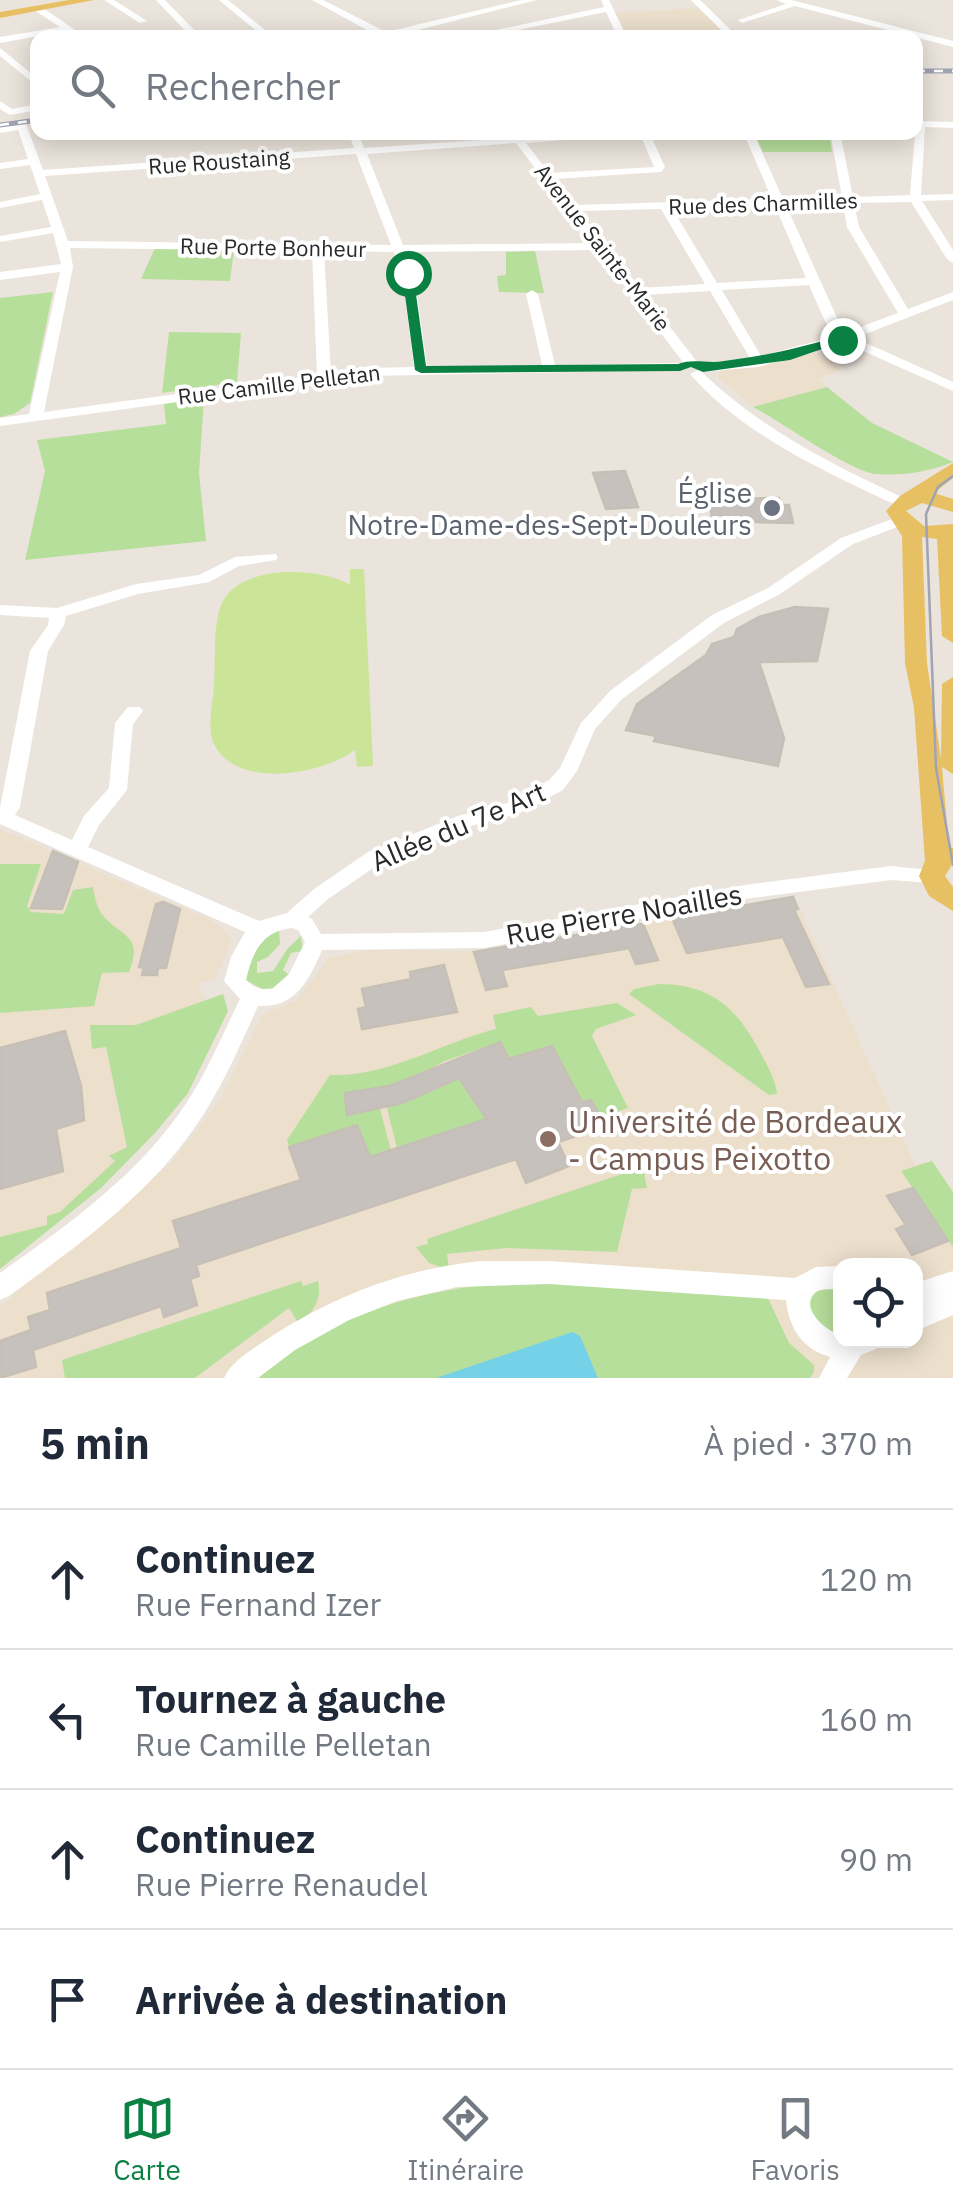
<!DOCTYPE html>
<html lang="fr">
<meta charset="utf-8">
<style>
body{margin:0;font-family:"IBM Plex Sans",sans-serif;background:#f6f6f7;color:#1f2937}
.controls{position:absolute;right:30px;bottom:30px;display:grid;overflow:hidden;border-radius:20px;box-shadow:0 5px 25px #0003}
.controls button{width:90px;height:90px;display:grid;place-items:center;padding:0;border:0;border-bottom:2px solid #e0e1e3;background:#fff;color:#1f2937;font:50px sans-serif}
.stop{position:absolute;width:30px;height:30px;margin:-22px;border:8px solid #0b8043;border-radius:50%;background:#fff}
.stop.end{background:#0b8043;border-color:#fff;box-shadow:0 2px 10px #0008}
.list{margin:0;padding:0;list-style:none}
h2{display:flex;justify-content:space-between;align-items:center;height:130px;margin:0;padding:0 40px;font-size:42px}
h2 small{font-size:32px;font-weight:400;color:#747a83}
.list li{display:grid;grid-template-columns:65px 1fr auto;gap:30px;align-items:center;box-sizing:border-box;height:140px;padding:0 40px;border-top:2px solid #e0e1e3}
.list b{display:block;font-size:38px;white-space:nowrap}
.list p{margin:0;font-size:32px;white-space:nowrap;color:#747a83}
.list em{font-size:32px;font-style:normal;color:#747a83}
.icon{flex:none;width:55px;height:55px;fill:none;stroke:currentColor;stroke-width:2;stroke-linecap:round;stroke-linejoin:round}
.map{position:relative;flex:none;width:953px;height:1378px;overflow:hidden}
.search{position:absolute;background:#fff;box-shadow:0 5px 25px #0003;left:30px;right:30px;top:30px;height:110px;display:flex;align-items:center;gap:25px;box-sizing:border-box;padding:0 35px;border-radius:20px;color:#747a83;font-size:38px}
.sheet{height:690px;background:#fff}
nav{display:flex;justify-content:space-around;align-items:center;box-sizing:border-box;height:140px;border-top:2px solid #e0e1e3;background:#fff;font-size:28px;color:#747a83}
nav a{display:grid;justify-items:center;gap:5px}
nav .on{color:#0b8043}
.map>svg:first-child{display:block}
.education{fill:#ecdfcc;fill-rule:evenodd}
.green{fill:#b7df9c}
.pitch{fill:#cae598}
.water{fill:#75d1e7}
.building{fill:#c6c1bc;stroke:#c6bfb6;stroke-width:2.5}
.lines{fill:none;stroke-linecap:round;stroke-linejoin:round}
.minor{fill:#fff;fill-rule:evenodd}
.major{fill:#e8c064;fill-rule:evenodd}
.tram{stroke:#9fa3b3;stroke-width:2.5}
.rail-casing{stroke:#9fa3b3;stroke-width:5}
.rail{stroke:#fff;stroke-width:2.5;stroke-dasharray:9;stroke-linecap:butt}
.route{fill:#0b8043}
.worship-dot{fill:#6b7280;stroke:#fff;stroke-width:4}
.education-dot{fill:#8d6e63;stroke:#fff;stroke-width:4}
.labels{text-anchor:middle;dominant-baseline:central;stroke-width:8;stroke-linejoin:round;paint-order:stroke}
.far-street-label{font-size:22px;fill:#2a2a2a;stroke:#fff}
.worship-label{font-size:28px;fill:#5b616d;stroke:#fff;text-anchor:end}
.street-label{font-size:28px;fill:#2a2a2a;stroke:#fff}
.near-education-label{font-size:32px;fill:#785e54;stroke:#fff;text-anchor:start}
</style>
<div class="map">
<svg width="953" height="1378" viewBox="0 0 953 1378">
<rect width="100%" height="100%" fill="#ebe4dc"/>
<g class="education">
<path d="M699,8l31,29h-102l-12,-24z"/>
<path d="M819,353l22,16 -22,11 8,7 -74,20 -36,-31 4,-5z"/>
<path d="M0,829l209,90 17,12 5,12 -16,35 -17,6 8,17 17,-7 5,17 -40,82 -87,95 -101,81z"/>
<path d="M794,896l121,269 17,-4 21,31v186h-953v-72l171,-143 46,-59 45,-89 35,-15 32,-42 38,-8 118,2zM840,1266h76v74h-76z"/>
</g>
<g class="green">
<path d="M754,133h75l3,19h-69z"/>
<path d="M155,248l79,2 -4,31 -89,-2z"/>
<path d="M535,251l9,42 -45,-1 -2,-16 9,-1v-23z"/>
<path d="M53,292l-23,111 -16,11 -14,3v-119z"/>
<path d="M169,332l72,1 -4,49 -75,11z"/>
<path d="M827,387l45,36 81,39c-25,10 -49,14 -76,12 -25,-1 -96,-53 -124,-67z"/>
<path d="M204,398l-5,75 7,68 -181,19 20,-89 -8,-31 129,-16 -2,-20z"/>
<path d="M0,864h41l-14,42 4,6 33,2 9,-24 20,-3c2,11 4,23 12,31 20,20 38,19 24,54l-27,1 -8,33 -94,7z"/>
<path d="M279,930l1,14 -12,13 -11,5v11l16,-2 15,-23 13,-12 2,15 -12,2 -8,17 6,5 -14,13 -13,1 -16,-9v-15l17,-30z"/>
<path d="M659,984c51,0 77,23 100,66 8,15 16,28 18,44l-8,1 -140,-101 5,-5z"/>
<path d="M223,994l5,17 -40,82 -33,40 -54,55 -101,81v-32l47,-12v-9l13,-4 55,-51 -6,-5 18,-9 -21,-100 -14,2 -2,-24h46z"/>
<path d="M617,1003l19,12 -40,14 -4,7 36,72 -28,9 -8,-17 -10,2 -30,-56 -49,15 -4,-19 -54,19 -98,52 33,-4 11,41 -21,7 -13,-32 -68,22 -2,-7 43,-65c59,2 110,-32 166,-46l-3,-14 38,-8 7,9z"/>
<path d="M460,1076l24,39 13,-5 3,5 -103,33 -10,-40z"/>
<path d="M932,1161l21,31v55l-52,-76z"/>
<path d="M643,1167l4,21 -15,1 -15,63 -111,-4 -59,6 2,16 -20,-7 -13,-16 12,-3 -1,-5z"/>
<path d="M301,1281l2,5 15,-5c4,18 -4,32 -20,42l-9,-15 -94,70h-130l-3,-18z"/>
<path d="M520,1281l247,15 22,47 25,22v7l-4,6h-561c88,-65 164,-88 271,-97z"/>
<path d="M830,1284l10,2 2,58 -27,-11 -7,-37z"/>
</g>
<path class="pitch" d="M350,569h14l9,197 -16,1 -2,-17c-32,24 -116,40 -140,-4 -9,-16 -2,-42 -1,-61 2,-24 -2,-62 9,-84 19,-37 97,-34 127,-16z"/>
<path class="water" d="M572,1332l8,4 18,42h-162z"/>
<g class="building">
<path d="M625,471l13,36 -32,2 -13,-36z"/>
<path d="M779,498l2,7h8l4,18 -71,-2 -1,-4h-9l-3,-14h9v-4z"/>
<path d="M795,607l33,2 -11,52 -58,1 25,76 -6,28 -124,-25 2,-5 -30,-6 11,-26 69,-49 6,-11 22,-7 3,-8 22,-12z"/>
<path d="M53,851l25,11 -16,47 -31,-1z"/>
<path d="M793,897l5,12 -4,1 35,74 -23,3 -23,-50 -96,16 -15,-35z"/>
<path d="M163,902l17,7 -14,59h-8l-1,7h-15l2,-7 -5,-1 17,-63z"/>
<path d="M643,924l15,36 -22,4 -7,-16 -51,9 -76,13 5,16 -21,4 -12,-38z"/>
<path d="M444,965l13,47 -95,17 -4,-20 8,-2 -4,-18 49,-10 -1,-7z"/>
<path d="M65,1031l16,55 3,34 -28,9 7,42 -63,18v-141z"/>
<path d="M500,1042l9,17 43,-13 30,56 9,-2 15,26 -48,16 11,24 -43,17 -10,-24 -320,106 3,11 -9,3 7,26 -33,12 -3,-11 -128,44 3,17 -36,11v-37l31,-11 -3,-13 22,-7 -3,-17 134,-45 -8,-27 128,-41 -12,-33 68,-22 13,32 117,-38 -28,-41 -57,25 -55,12 -2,-22 45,-7z"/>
<path d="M913,1188l35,53 -36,14 -16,-26 10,-4 -19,-29z"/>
</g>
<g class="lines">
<g class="minor">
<path d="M104,0h10l33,21 -7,2z"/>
<path d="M156,0h9l37,38h-10z"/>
<path d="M219,0h9l47,38h-10z"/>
<path d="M312,0h11l63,32 136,-32h15l-151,38h-17l7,-3z"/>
<path d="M601,0h8l18,38h-9l-12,-26 -128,26h-20l146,-31z"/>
<path d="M691,0h9l39,38h-10z"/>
<path d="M777,0h14l162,41v6l-158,-41 -53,17 -4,-3 48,-16z"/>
<path d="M37,5l3,1 47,32h-11l-10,-7 -66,12v-6l60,-10 -26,-17z"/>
<path d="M0,48l38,31v8l-38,-31z"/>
<path d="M0,101l12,8 26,-5v6l-28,5 -10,-6z"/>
<path d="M916,121l37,1v6l-28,-1 -4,68 32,-1v6l-31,1 31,49v13l-6,-4 -36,-57 -57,1 5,24 49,82 45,-17v8l-98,38 98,44v9l-110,-49 -84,25 -57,5c58,57 132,93 204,127l3,3 -3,3h-10c-72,-34 -153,-70 -206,-131l8,-4v-5l52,-7 -40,-67 -65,4 53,68 -7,4 -5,-1 -89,-116 -191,2 8,21 13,94 115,-2 -16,-71 6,-4 6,4 17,71 125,-2 7,4 -2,3 -317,6 -368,50v-8l29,-4 31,-142 -60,8v-8l61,-8 -8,-31 -53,9v-6l51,-9 -9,-27 -42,8v-6l40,-8 -10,-29 -30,4v-6l28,-4 -10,-29 -18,3v-6l26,-3 17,46 311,-22 -6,-16h10l6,16 147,-10 -1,-6h8l4,5 127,-5 16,35 -4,5 -107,7 20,26 198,-6 -29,-67h10l30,67 59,-2 -12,-65h10l13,65 57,-2zM640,134l14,33 -105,6 -23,-30zM516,143l76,100 -189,2 -36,-91zM356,154l35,91 -323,-4 -23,-65zM843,204l4,23 51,86 -54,20 -58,-128zM775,206l31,72 -89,5 -45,-75zM661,209l44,75 -65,4 -61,-77zM70,248l242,3 5,124 -273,37 29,-145zM324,251l70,1 8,21 12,94 -46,1 -37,5zM809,285l23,52 -71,19 -39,-66z"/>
<path d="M900,516l8,5 -3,3 -52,20 -73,50 -56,29 -102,76 -27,30 -18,42 -14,19 -43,23 -49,13 -89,36 -54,37 -20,18 4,2 9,15 163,-2 261,-47 146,-19 48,5 3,5 -3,5 -7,2 -41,-3 -146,19 -261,49 -162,2c-13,30 -26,58 -64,56 -19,42 -38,86 -65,124 -48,68 -117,117 -184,166l-9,4v-27c69,-49 140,-99 187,-171 21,-32 36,-68 53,-103l-16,-18 7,-24 14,-25 -245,-108v-16l30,-157 18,-26 1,-7 -49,-3v-10l57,3 79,-24 63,-9 36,-18 41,-3 2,3 -2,3 -37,6 -30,16 -71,12 -72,22 -2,9 -16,26 -28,156 -5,8 57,25 12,-24 25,-28 6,-65 13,-16h12l3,4 -10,13 -6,66 -28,35 -11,22 171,74 28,-8 27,-24 54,-37 90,-36 49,-13 42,-23 11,-12 21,-45 29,-32 102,-76 56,-27 73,-50zM292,928l6,2 7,12 -16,32 -17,15c-11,1 -18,-1 -26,-9 6,-27 16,-49 46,-52z"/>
<path d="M480,1261h69l246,17 21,-11 24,-1v23c-7,1 -18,-1 -24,3 -18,15 10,40 24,42v6h40l-4,9 -15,6 -14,23h-28l11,-21c-28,-8 -41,-29 -44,-57l-237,-16 -92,3 -60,14 -48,19 -54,30 -37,28h-34c7,-16 25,-26 39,-36 65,-44 139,-73 217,-81z"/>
<path d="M953,1271v44l-37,16v-48z"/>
</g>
<g class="major">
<path d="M69,0h25l-94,18v-6z"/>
<path d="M953,463v15l-19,15 19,6v13l-31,-9 -16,8 18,15 29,-2v119l-11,-7 -5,-97 -15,-2 5,126 14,96 1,-75 11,-7v97l-11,-7 7,80 4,1v15l-8,13 8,11v24l-24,-15 -10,-20 6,-15 -11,-153 -9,-45 -3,-127 -16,-25 14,-15z"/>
</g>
<path class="tram" d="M953,476l-15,11 -12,27 10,254 17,97"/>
<defs>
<g id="rail">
<path d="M916,71h37"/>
<path d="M0,125l38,-5"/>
</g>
</defs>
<use href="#rail" class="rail-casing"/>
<use href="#rail" class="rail"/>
</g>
<path class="route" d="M408,270l5,3 13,93 252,-2c15,-6 30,0 46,-3 43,-5 77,-14 118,-25l6,4 -58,20 -87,12 -12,-5 -11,4 -259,2 -6,-3 -13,-97z"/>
<circle class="worship-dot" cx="772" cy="508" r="10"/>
<circle class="education-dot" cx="548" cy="1139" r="10"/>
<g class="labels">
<g class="far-street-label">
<text transform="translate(219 161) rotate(-4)">Rue Roustaing</text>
<text transform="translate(763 203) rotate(-2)">Rue des Charmilles</text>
<text transform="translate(273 247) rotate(1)">Rue Porte Bonheur</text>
<text transform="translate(603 247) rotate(52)">Avenue Sainte-Marie</text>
<text transform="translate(279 384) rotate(-7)">Rue Camille Pelletan</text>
</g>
<g class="worship-label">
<text x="752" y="492">Église<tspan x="752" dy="32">Notre-Dame-des-Sept-Douleurs</tspan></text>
</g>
<g class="street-label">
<text transform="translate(458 826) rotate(-23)">Allée du 7e Art</text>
<text transform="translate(624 914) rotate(-10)">Rue Pierre Noailles</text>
</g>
<g class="near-education-label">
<text x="568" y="1121">Université de Bordeaux<tspan x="568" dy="37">- Campus Peixotto</tspan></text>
</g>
</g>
</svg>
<div class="controls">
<button><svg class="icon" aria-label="locate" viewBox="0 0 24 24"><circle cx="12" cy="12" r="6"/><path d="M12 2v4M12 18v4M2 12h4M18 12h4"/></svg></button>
</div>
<div class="stop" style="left:408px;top:273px"></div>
<div class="stop end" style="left:842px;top:340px"></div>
<div class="search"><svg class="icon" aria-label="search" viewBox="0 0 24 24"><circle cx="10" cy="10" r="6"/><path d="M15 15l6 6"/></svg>Rechercher</div>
</div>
<section class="sheet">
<h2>5 min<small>À pied · 370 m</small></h2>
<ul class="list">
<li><svg class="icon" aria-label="ahead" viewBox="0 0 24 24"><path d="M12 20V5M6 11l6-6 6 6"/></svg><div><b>Continuez</b><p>Rue Fernand Izer</p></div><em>120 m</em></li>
<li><svg class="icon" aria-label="left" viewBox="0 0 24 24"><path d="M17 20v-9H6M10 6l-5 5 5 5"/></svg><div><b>Tournez à gauche</b><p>Rue Camille Pelletan</p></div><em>160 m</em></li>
<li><svg class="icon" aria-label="ahead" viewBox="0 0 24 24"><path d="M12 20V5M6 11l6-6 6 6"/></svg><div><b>Continuez</b><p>Rue Pierre Renaudel</p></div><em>90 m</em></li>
<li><svg class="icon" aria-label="arrive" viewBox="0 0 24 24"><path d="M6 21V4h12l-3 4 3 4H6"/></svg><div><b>Arrivée à destination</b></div></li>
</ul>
</section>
<nav>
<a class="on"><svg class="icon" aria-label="map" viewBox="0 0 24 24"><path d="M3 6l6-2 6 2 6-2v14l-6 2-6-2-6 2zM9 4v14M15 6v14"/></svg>Carte</a>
<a><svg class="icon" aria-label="directions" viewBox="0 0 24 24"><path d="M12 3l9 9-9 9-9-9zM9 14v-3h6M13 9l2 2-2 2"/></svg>Itinéraire</a>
<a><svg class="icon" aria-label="saved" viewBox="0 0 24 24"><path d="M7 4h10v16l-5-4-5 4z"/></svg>Favoris</a>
</nav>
